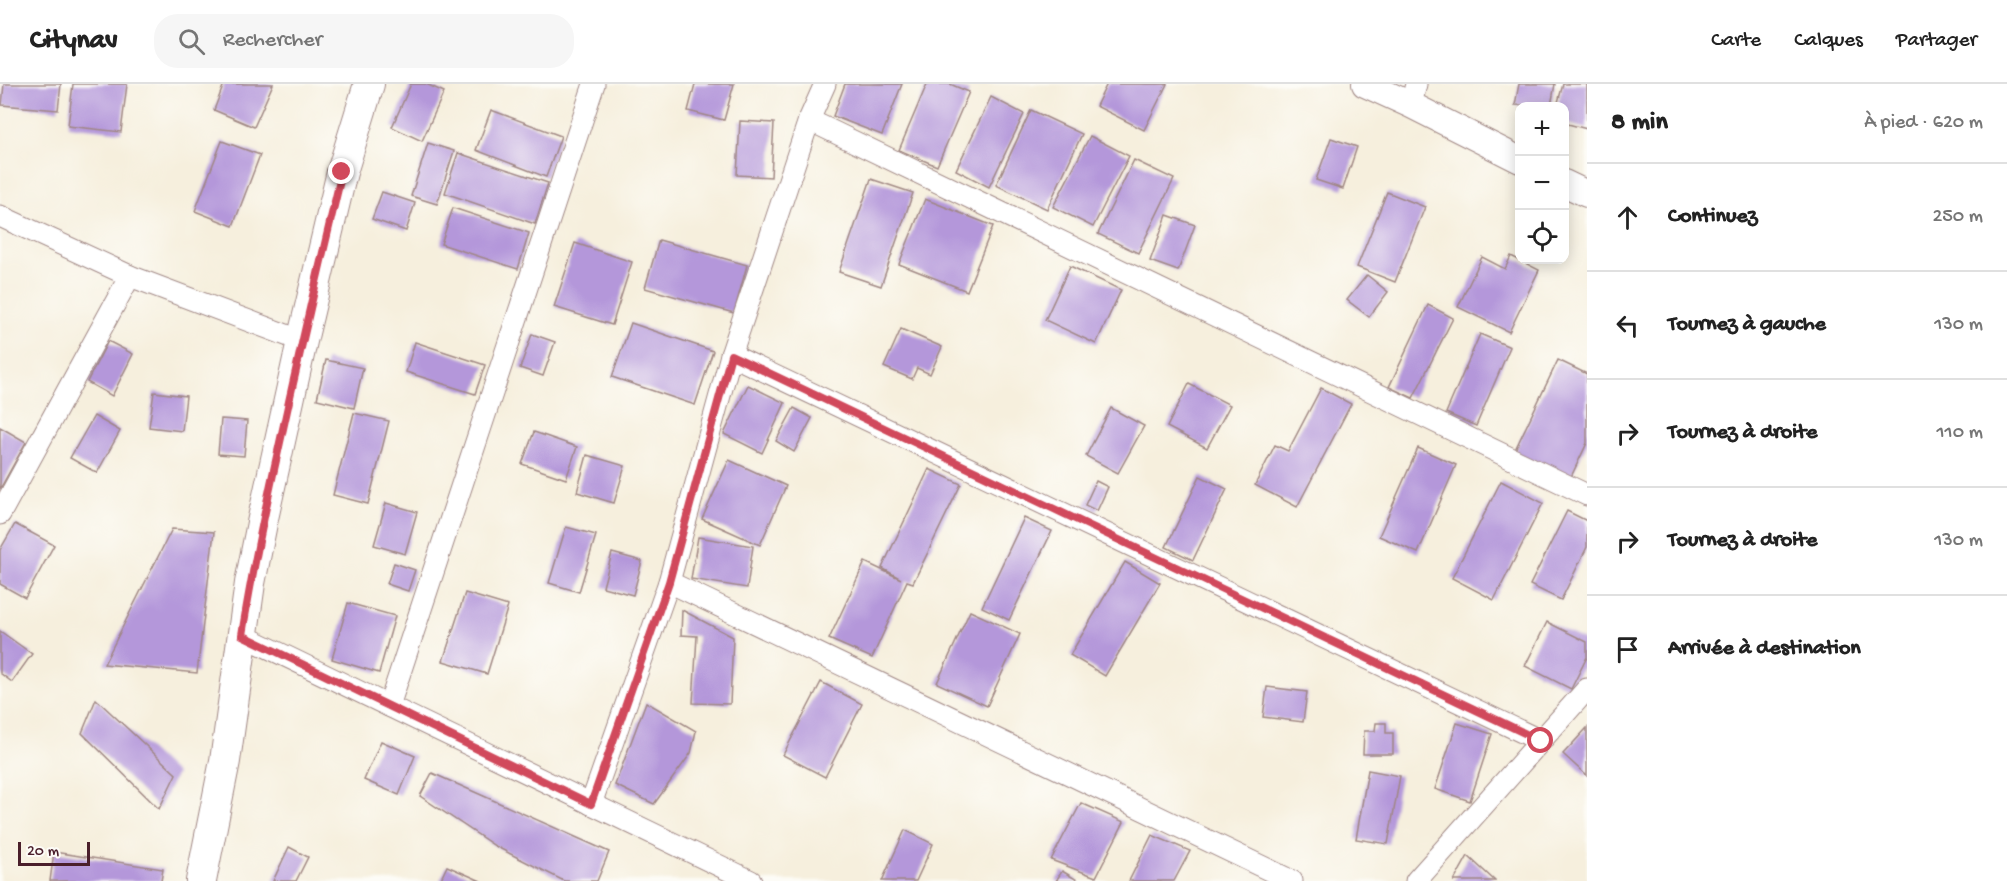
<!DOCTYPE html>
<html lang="fr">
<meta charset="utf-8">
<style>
body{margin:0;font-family:"Gochi Hand",sans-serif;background:#f6f6f6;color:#222}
.controls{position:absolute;right:18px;top:18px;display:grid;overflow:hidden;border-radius:12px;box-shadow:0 3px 15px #0003}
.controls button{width:54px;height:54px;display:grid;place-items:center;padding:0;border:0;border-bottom:2px solid #e0e0e0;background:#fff;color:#222;font:30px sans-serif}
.scale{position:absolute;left:18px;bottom:15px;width:72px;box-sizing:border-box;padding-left:6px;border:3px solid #4a1f2b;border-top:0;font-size:16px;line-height:21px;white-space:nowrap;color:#4a1f2b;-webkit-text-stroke:4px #fdfcf7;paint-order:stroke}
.stop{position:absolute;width:18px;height:18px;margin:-14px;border:4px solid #d1495b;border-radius:50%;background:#fff}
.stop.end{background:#d1495b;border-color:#fff;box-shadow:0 2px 6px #0008}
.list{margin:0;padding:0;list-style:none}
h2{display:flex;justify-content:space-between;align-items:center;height:78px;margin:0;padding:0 24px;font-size:26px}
h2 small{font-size:20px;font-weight:400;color:#767676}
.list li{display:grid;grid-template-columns:39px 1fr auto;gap:18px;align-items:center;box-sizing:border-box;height:108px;padding:0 24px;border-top:2px solid #e0e0e0}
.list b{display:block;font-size:22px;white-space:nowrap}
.list em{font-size:20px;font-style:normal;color:#767676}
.icon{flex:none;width:33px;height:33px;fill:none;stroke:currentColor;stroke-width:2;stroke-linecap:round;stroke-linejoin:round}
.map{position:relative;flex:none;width:1587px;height:797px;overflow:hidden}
header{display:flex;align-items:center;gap:36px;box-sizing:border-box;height:84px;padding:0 30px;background:#fff;border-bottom:2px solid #e0e0e0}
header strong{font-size:28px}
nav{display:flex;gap:33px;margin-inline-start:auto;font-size:21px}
.search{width:420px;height:54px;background:#f6f6f6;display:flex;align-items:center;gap:15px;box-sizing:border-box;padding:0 21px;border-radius:24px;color:#767676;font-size:22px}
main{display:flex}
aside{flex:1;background:#fff}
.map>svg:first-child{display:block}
.building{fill:#b497da}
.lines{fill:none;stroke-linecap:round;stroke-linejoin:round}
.minor-casing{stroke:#a08784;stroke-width:23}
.tertiary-casing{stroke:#a08784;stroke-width:28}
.secondary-casing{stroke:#a08784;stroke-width:32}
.minor{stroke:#fff;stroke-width:21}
.tertiary{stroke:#fff;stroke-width:26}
.secondary{stroke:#fff;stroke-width:30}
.route{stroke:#d1495b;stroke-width:8}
</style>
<header>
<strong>Citynav</strong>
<div class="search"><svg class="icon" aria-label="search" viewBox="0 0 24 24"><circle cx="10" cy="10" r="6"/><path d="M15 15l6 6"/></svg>Rechercher</div>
<nav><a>Carte</a><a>Calques</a><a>Partager</a></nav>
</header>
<main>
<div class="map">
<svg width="1587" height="797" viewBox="0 0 1587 797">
<rect width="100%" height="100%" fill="#fdfcf7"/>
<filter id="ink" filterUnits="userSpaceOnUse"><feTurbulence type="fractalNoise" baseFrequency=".0167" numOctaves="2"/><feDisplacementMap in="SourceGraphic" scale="12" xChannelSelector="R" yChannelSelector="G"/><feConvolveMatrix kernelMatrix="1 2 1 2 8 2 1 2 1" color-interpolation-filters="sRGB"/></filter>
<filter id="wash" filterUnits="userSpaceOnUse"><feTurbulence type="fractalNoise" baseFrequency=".008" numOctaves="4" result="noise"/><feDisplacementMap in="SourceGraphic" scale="24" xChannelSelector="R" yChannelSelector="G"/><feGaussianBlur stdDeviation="1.35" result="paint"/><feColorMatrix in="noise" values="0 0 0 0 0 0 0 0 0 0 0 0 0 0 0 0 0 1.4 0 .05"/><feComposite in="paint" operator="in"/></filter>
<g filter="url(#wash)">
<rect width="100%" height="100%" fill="#f6efdd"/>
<g id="blocks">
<g class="building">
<path d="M4,0h57l-3,26 -56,-5z"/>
<path d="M73,0h54l-6,48 -53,-6z"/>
<path d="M224,0h49l-19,43 -40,-17z"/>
<path d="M411,0h15l18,8 -22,49 -30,-14z"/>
<path d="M695,0h39l-10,36 -36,-9z"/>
<path d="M845,0h57l-20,51 -49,-19z"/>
<path d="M927,0h23l19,8 -32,74 -38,-16z"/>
<path d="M1107,0h60l-23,46 -48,-24z"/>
<path d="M1519,0h36l-4,22 -36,-1z"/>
<path d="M1563,0h24v45l-23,-6v-17h-7z"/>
<path d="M991,13l33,17 -35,73 -33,-17z"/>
<path d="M491,26l70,26 -15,41 -70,-27z"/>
<path d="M1031,26l51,24 -35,75 -51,-24z"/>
<path d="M740,37l34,2 -3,54 -34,-2z"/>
<path d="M1090,52l39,20 -36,71 -40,-20z"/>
<path d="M1331,54l26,9 -14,42 -27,-9z"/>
<path d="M222,57l38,14 -27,71 -38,-15z"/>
<path d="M428,59l26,8 -17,53 -26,-8z"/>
<path d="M458,69l90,30 -13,41 -90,-31z"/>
<path d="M1134,76l40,19 -36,74 -40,-19z"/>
<path d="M871,95l42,14 -32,93 -42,-14z"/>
<path d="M382,108l33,11 -9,28 -34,-12z"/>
<path d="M1387,108l38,15 -30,75 -38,-15z"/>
<path d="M925,115l68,27 -26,65 -68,-27z"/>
<path d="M453,124l76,25 -11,36 -77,-25z"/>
<path d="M1167,131l28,10 -17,46 -28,-10z"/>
<path d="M659,156l88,25 -13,48 -89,-25z"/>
<path d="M575,159l57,19 -20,63 -58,-18z"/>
<path d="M1511,172l28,14 -30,62 -51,-25 24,-50 23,12z"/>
<path d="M1070,182l51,24 -25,54 -51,-24z"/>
<path d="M1367,191l21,17 -19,25 -22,-17z"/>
<path d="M1428,221l25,13 -40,80 -24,-11z"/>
<path d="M631,239l82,28 -18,54 -83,-28z"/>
<path d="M901,245l41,18 -12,27 -13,-6 -5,11 -28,-12z"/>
<path d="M532,250l23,8 -12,34 -23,-8z"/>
<path d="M1480,250l30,13 -34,79 -30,-13z"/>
<path d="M108,257l25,13 -21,42 -25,-14z"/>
<path d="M415,258l70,23 -10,29 -69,-22z"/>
<path d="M326,276l37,8 -9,40 -37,-9z"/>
<path d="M1558,276l29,14v69l-18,38 -56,-27z"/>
<path d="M1189,300l41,21 -23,43 -40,-21z"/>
<path d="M748,301l37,18 -23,50 -38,-19z"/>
<path d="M1321,304l30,16 -54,103 -42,-22 20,-40 13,6z"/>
<path d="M154,308l32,4 -4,35 -33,-4z"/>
<path d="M794,324l18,10 -18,34 -18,-11z"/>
<path d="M1111,324l33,18 -26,47 -32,-17z"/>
<path d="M354,329l35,8 -21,83 -35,-9z"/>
<path d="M94,332l26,15 -23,42 -27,-15z"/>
<path d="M221,335l26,2 -3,35 -26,-2z"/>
<path d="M0,343l26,15 -26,47z"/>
<path d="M534,348l43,15 -11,32 -44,-15z"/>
<path d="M1418,364l38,17 -38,88 -39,-17z"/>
<path d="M587,371l38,11 -11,37 -37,-11z"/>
<path d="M729,376l57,26 -26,59 -58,-26z"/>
<path d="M929,385l32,15 -48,99 -6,-2 -35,77 -43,-19 36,-77 36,17 -19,-11z"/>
<path d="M1200,392l27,13 -34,71 -27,-13z"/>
<path d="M1096,397l12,6 -11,24 -12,-6z"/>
<path d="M1501,397l42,22 -49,97 -42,-22z"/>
<path d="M386,419l31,9 -12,42 -31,-9z"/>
<path d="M1567,427l20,10v26l-26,53 -31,-15z"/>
<path d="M1024,434l28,13 -43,89 -27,-13z"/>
<path d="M15,440l39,21 -29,53 -25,-14v-34z"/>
<path d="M566,443l30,8 -17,57 -30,-9z"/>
<path d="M172,445l42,3 -17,141 -93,-9z"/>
<path d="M698,453l55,9 -6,42 -56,-9z"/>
<path d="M612,469l30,8 -9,34 -30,-8z"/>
<path d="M1125,478l35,21 -55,93 -35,-21z"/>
<path d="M394,479l21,7 -7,21 -21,-7z"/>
<path d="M465,509l43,13 -21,68 -44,-13z"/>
<path d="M348,519l47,13 -16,57 -47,-14z"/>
<path d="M682,526l51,27 -3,67 -37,-1 4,-67 -16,-1z"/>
<path d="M970,527l50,23 -33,72 -50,-23z"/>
<path d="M1547,538l40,20v15l-16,32 -46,-23z"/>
<path d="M0,547l32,23 -20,28 -12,-9z"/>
<path d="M821,598l41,22 -37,73 -42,-22z"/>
<path d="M1267,603l40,5 -4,30 -40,-5z"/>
<path d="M96,615l80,75 -17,35 -77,-76z"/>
<path d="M646,618l50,29 -5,22 -37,51 -39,-19z"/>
<path d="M1376,639h10v10h7v21h-30l1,-23h11z"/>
<path d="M1457,639l35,11 -22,67 -35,-12z"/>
<path d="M1587,644v48l-24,-22z"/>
<path d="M381,657l34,15 -16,39 -35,-15z"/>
<path d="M1368,686l32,6 -12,68 -32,-5z"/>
<path d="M432,689l177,79 -12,29h-33l-69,-35 -75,-50z"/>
<path d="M1081,719l43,19 -28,55 -45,-17z"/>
<path d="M905,746l28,14 -17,37h-34z"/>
<path d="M1152,751l38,16 -16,30h-45z"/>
<path d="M289,763l19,10 -12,24h-23z"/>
<path d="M54,768l109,17 -2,12h-111z"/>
<path d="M1468,772l27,25h-41z"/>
<path d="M447,782l34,15h-41z"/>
<path d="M1062,787l17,10h-23z"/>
</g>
</g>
</g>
<g filter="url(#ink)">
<use href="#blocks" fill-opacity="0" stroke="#a08784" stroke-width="1.5"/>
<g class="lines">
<defs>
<g id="minor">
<path d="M1411,21l5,-21"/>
<path d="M809,36l778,375"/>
<path d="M0,132l130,60 172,65"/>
<path d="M731,271l810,386"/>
<path d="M0,430l130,-238"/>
<path d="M669,498l623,299"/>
<path d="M242,551l509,246"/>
<path d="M389,622l205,-622"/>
<path d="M591,720l78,-222 62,-227 78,-235 16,-36"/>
<path d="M1416,797l171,-192"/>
</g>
<g id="tertiary">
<path d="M1365,0l46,21 109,55"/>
<path d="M1564,99l23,11"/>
</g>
<path id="secondary" d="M201,797l24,-120 25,-178 12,-60 40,-182 40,-169 27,-88"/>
</defs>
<use href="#minor" class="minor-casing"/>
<use href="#tertiary" class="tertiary-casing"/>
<use href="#secondary" class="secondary-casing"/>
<use href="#minor" class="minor"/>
<use href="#tertiary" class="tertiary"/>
<use href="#secondary" class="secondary"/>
</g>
</g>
<g class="lines" filter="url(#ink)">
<path class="route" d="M342,88c-22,92 -43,183 -63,275 -14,63 -27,125 -37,188l349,169 78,-222 62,-227 810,386"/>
</g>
</svg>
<div class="controls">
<button>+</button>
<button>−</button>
<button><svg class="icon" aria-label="locate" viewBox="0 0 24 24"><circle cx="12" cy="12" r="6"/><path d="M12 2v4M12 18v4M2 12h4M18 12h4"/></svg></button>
</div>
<div class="scale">20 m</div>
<div class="stop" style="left:1541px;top:657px"></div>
<div class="stop end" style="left:342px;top:88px"></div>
</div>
<aside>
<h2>8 min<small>À pied · 620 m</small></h2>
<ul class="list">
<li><svg class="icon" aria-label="ahead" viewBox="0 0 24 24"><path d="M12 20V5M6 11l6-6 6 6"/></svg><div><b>Continuez</b></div><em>250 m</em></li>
<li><svg class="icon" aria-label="left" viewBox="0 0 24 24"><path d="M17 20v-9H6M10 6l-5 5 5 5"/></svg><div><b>Tournez à gauche</b></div><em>130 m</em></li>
<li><svg class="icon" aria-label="right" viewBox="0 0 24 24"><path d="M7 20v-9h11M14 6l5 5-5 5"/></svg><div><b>Tournez à droite</b></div><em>110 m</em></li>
<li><svg class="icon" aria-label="right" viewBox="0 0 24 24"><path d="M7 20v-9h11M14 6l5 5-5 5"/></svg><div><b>Tournez à droite</b></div><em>130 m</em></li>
<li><svg class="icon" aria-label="arrive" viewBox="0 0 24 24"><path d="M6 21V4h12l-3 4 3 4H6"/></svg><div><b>Arrivée à destination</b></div></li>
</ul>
</aside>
</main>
